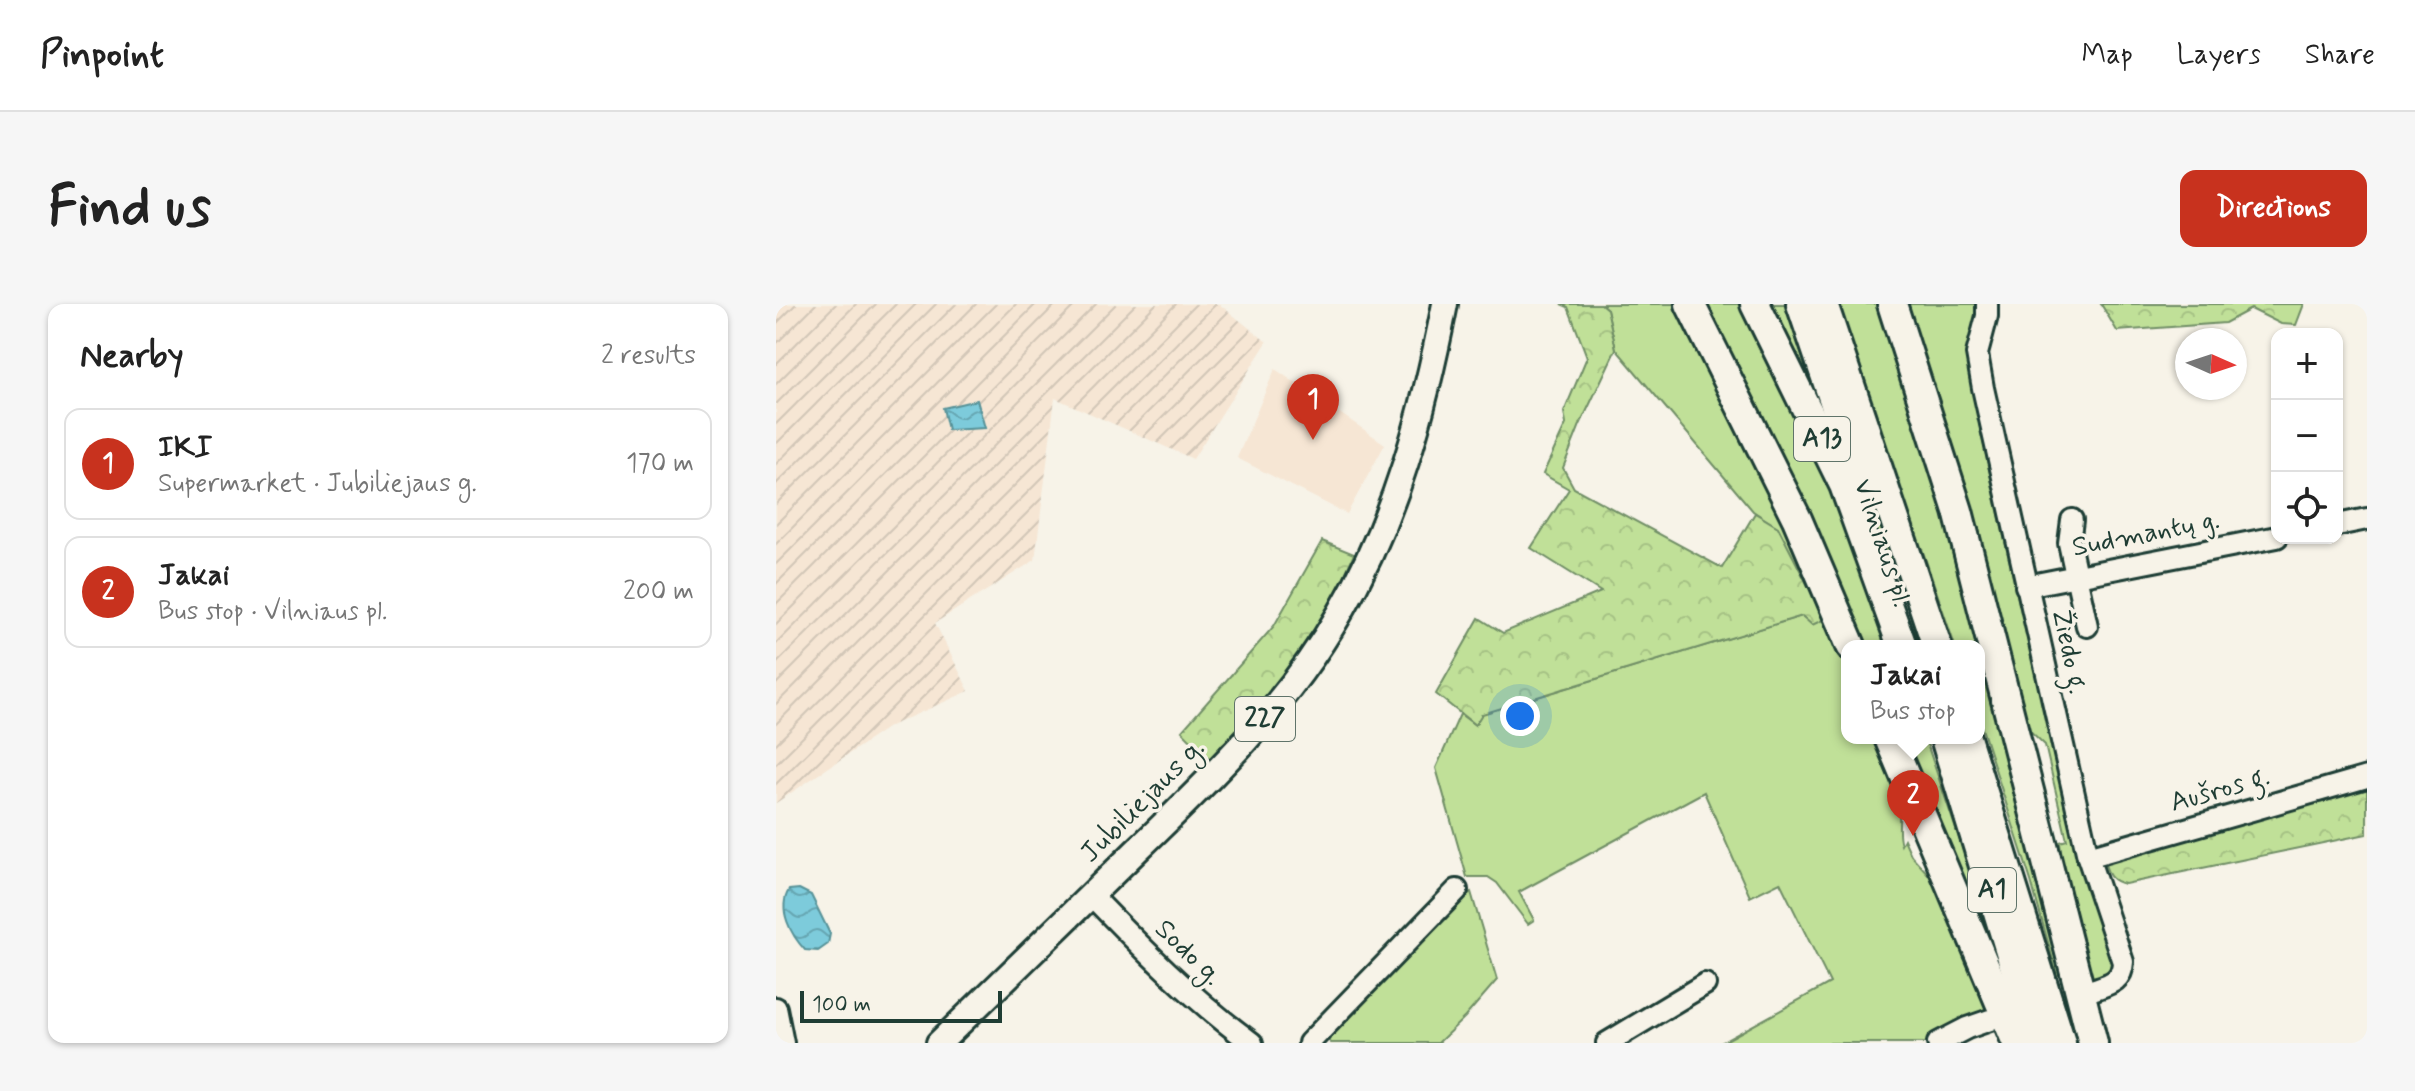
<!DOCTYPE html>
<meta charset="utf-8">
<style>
body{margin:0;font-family:Mynerve,sans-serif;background:#f6f6f6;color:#222}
.controls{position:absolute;right:24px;top:24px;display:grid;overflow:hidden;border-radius:16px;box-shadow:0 2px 6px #0004}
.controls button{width:72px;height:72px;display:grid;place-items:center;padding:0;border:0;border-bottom:2px solid #e0e0e0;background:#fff;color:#222;font:40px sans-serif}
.compass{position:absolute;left:1399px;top:24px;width:72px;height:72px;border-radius:50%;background:#fff;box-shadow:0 2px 6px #0004;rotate:93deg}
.scale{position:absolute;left:24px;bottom:20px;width:202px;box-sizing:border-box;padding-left:8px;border:4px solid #1f3d34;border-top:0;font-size:22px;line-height:28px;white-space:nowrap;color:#1f3d34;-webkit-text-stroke:6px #f7f3e8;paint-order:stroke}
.you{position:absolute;left:744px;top:412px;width:28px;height:28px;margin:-20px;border:6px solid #fff;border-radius:50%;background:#1a73e8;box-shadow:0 0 0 12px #1a73e833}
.badge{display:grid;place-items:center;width:52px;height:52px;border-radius:50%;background:#c8321e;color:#fff;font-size:26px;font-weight:700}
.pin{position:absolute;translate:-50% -66px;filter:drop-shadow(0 2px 4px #0008)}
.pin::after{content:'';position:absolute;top:42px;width:28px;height:24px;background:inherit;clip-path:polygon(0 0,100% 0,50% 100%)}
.popup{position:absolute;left:1065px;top:336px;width:144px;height:104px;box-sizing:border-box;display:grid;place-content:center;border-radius:16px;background:#fff;filter:drop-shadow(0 2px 6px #0005);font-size:26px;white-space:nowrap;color:#767676}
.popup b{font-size:30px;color:#222}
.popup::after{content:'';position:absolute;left:50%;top:100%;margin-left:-16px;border:16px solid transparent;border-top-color:#fff}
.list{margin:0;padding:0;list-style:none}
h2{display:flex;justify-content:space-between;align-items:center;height:104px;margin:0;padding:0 32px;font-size:34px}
h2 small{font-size:26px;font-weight:400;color:#767676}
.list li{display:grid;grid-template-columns:52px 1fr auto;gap:24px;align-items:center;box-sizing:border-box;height:112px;margin:0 16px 16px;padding:0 16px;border:2px solid #e0e0e0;border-radius:16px}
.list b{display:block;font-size:30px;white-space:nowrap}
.list p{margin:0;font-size:26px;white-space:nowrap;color:#767676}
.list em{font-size:26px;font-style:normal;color:#767676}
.icon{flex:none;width:44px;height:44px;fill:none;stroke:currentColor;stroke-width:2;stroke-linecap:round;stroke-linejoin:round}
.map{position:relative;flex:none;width:1591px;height:739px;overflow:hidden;border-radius:16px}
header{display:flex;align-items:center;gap:48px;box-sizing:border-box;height:112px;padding:0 40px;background:#fff;border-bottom:2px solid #e0e0e0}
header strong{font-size:38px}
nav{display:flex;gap:44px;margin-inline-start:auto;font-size:28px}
.intro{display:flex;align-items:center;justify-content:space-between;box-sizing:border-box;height:192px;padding:0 48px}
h1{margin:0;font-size:56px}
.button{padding:20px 36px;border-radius:16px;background:#c8321e;color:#fff;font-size:28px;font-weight:700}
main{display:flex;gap:48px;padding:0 48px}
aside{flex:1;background:#fff;border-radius:16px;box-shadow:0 2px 6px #0004}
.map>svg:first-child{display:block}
.built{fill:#f6e6d4}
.industrial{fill:url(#industrial-furrows)}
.green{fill:#c0e098;stroke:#708e66;stroke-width:2}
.forest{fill:url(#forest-crowns);stroke:#708e66;stroke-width:2}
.water{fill:url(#water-waves);stroke:#579298;stroke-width:2}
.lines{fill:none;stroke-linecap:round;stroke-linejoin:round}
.minor-casing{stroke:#1f3d34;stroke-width:26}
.major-casing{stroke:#1f3d34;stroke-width:30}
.highway-casing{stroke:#1f3d34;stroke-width:34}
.minor{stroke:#f7f3e8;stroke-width:20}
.major{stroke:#f7f3e8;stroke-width:24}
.highway{stroke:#f7f3e8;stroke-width:28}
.labels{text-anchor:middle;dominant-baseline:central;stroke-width:7;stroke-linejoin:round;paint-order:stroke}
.shield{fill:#f7f3e8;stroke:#60746a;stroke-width:2}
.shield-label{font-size:26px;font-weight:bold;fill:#1f3d34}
.street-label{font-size:28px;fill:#1f3d34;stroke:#f7f3e8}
</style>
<header>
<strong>Pinpoint</strong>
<nav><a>Map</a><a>Layers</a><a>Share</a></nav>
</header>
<div class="intro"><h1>Find us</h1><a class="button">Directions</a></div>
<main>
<aside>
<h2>Nearby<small>2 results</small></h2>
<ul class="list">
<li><span class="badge">1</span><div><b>IKI</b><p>Supermarket · Jubiliejaus g.</p></div><em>170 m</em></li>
<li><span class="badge">2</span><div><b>Jakai</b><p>Bus stop · Vilniaus pl.</p></div><em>200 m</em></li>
</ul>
</aside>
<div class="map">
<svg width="1591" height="739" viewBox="0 0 1591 739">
<defs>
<pattern id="industrial-furrows" width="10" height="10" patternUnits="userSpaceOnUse" patternTransform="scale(2)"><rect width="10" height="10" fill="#f6e6d4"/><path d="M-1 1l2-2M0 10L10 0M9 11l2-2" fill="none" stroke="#d2c6b7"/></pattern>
<pattern id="forest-crowns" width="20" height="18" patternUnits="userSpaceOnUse" patternTransform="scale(2)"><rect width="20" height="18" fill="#c0e098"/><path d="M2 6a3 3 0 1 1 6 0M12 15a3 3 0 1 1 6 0" fill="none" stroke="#a5c184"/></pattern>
<pattern id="water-waves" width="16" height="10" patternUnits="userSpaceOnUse" patternTransform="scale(2)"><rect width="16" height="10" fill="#7dcbdb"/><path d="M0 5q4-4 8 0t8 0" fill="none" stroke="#66a6b2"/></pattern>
</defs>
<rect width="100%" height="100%" fill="#f7f3e8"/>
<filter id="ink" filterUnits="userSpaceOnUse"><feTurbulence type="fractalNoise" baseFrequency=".0125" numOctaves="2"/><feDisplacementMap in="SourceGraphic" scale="16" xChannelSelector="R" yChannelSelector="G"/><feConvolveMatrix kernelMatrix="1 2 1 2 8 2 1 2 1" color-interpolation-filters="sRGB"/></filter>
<g filter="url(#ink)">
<path class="built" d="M499,65l110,75 -38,70 -110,-56z"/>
<path class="industrial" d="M0,0h443l48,38 -74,117 -138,-61 -20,162 -100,63 34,68 -79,35 -114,77z"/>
<g class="green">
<path d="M825,0h83l147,326 16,38v70h29c10,25 19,48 23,75 1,12 -2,20 2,32l3,-6 7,16 27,30 51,127 -41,18 -21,13h-206l109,-60 -50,-101 -30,15 -46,-105 -185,100 15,28 -6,4 -31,-41 -9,-6h-21l-31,-109 24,-54 15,11 6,-11 321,-98 10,8 -34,-96 -25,-17 -137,-162 -9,-40z"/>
<path d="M924,0h182l82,259 100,414 -7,-2 -26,-94 -52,-162v-73h-24l-33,-97 -56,19 27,78h-31z"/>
<path d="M1125,0h78l-11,66 11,53c40,184 80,367 138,546l-29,16 -25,-107 -3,-36 7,-2 -22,-95 -20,-19 -46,-190 -54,-155z"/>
<path d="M1124,434h25l59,174 -8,4z"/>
<path d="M695,588l26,88 -32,37 -27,26h-107l-3,-3 129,-139z"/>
</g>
<g class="forest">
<path d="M785,0h40l6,5 9,40 -36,76 -17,43 11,20 148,80 33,-55 23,14 47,92 -13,6 -10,-9 -320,98 -7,11 -39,-31 43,-76 24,15 98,-41 -70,-44 38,-59 -26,-15 23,-50 -2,-12 23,-55 -19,-50z"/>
<path d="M1325,0h203l-8,21 -15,-1 -30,-15 -26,14 -108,8z"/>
<path d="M546,237l32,13 -28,64 -67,88 -48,54 -29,-29 92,-105z"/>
<path d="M1591,481v49l-242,50c-15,-3 -17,-9 -21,-23z"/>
</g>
<g class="water">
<path d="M201,96l8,28 -37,2 -5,-22z"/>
<path d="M23,585l12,6 19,39 -2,10 -10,7 -13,-1c-14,-15 -28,-41 -16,-60z"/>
</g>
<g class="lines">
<defs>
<g id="minor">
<path d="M1211,0v12l-10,38 6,34 105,469 35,105c-1,20 -14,22 -31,28"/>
<path d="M1296,216l-3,23 18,83"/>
<path d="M1561,221l30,-6"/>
<path d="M1250,282l251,-49"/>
<path d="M1312,553l279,-80"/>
<path d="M315,591c52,54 100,103 161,148"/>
<path d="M0,704l7,35"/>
<path d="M533,739l148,-153"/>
<path d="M831,739l98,-59"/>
<path d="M1162,739l29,-15 23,-8"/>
</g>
<path id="major" d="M163,739c66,-64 131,-127 196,-191 76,-73 152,-147 205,-239 56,-96 84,-201 105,-309"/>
<g id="highway">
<path d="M914,0l107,215 54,127"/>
<path d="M979,0l89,181 58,161"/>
<path d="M1025,0l63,185"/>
<path d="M1047,0l114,342"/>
<path d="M1116,0l66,207 135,532"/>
<path d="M1113,434l128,305"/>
<path d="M1169,434l93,305"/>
<path d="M1190,434l95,305"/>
</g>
</defs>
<use href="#minor" class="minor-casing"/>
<use href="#major" class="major-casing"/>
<use href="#highway" class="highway-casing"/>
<use href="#minor" class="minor"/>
<use href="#major" class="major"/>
<use href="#highway" class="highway"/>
</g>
</g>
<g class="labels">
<g class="shield">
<rect x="1018" y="113" width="56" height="44" rx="6"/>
<rect x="459" y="393" width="60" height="44" rx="6"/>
<rect x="1192" y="564" width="48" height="44" rx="6"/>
</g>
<g class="shield-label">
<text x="1046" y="135">A13</text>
<text x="489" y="415">227</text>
<text x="1216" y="586">A1</text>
</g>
<g class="street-label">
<text transform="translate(1370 230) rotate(-11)">Sudmantų g.</text>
<text transform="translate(1106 239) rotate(72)">Vilniaus pl.</text>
<text transform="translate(1293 348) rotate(78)">Žiedo g.</text>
<text transform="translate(1444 486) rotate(-16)">Aušros g.</text>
<text transform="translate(367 497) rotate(-45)">Jubiliejaus g.</text>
<text transform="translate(412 649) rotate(44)">Sodo g.</text>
</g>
</g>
</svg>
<div class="controls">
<button>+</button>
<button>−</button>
<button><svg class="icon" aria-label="locate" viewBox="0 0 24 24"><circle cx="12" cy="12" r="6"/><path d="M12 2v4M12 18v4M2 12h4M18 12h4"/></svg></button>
</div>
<svg class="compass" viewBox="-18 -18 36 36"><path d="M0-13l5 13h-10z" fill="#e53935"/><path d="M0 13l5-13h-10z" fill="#767676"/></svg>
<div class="scale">100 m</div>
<div class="you"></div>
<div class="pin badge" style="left:537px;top:136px">1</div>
<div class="pin badge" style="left:1137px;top:532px">2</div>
<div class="popup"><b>Jakai</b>Bus stop</div>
</div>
</main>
